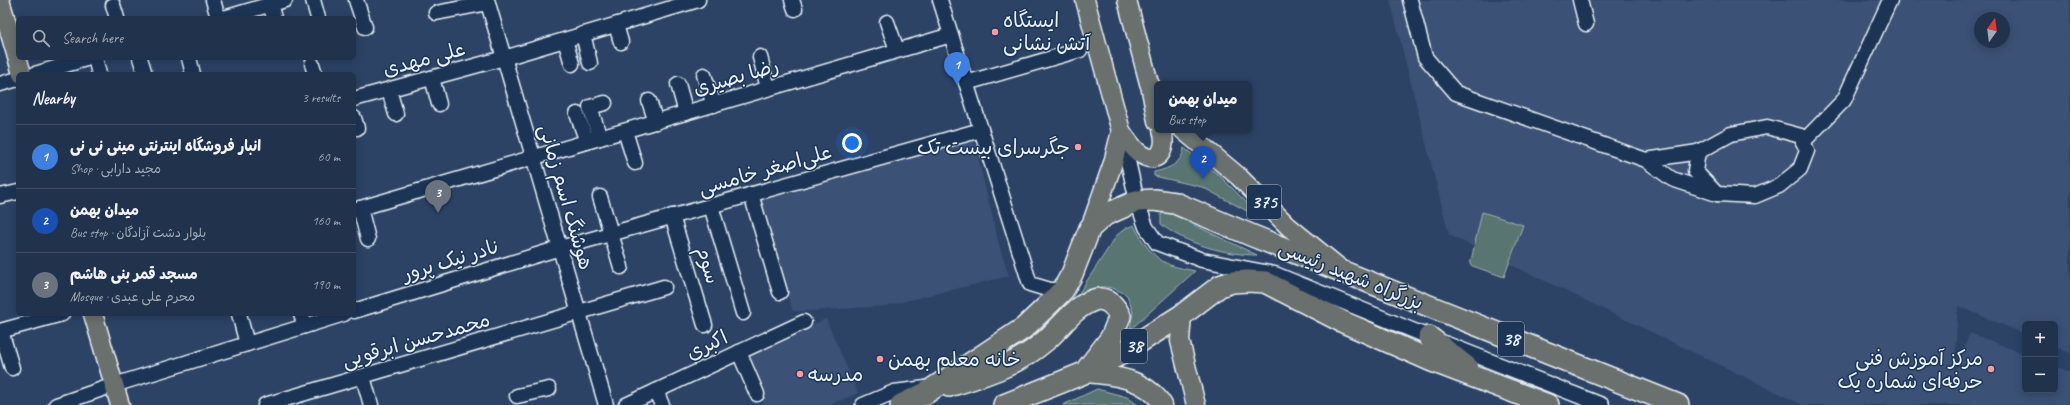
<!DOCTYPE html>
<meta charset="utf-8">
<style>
body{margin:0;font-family:Caveat,"Playpen Sans Arabic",sans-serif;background:#2d3e56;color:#f1f3f6}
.controls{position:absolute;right:12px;bottom:12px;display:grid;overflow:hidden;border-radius:6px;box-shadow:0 2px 10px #0003}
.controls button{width:36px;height:36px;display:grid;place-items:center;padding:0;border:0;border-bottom:1px solid #3e4d64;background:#21324c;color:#f1f3f6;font:20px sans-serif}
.compass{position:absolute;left:1974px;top:12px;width:36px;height:36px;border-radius:50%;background:#21324c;box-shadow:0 2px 10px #0003;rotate:14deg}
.you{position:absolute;left:852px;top:143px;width:14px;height:14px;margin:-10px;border:3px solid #fff;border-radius:50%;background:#1a73e8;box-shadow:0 0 0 6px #1a73e833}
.badge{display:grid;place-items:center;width:26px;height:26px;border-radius:50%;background:#95b2f1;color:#fff;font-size:13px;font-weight:700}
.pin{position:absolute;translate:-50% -33px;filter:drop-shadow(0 1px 2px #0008)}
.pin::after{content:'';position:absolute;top:21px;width:14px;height:12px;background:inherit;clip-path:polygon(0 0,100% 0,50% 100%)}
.popup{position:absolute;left:1154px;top:81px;width:98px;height:52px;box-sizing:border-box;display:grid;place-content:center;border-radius:6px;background:#21324c;filter:drop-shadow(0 1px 3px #0005);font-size:13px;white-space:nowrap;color:#a2aab5}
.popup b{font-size:15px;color:#f1f3f6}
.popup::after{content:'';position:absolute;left:50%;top:100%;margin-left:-8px;border:8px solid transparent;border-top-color:#21324c}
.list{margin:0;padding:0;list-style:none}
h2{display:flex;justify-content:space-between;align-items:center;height:52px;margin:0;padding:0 16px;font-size:17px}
h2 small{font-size:13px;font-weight:400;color:#a2aab5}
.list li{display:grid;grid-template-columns:26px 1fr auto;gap:12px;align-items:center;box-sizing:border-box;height:64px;padding:0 16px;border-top:1px solid #3e4d64}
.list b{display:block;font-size:15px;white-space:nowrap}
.list p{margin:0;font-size:13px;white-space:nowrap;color:#a2aab5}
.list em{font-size:13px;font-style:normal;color:#a2aab5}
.icon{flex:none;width:22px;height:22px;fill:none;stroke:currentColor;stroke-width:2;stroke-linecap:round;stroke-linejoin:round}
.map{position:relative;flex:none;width:2070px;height:405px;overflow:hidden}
.search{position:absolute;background:#21324c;box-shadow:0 2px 10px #0003;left:16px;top:16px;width:340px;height:44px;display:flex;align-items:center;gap:10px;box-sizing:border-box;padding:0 14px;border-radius:6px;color:#a2aab5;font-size:15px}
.panel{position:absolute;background:#21324c;box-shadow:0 2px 10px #0003;left:16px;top:72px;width:340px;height:244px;border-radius:6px}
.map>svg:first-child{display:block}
.built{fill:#3b5174;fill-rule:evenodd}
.green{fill:#597471;stroke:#a0b2b4}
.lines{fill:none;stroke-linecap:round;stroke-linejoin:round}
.minor-casing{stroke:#e8f1f8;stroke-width:17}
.major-casing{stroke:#e8f1f8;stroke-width:21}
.highway-casing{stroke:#e8f1f8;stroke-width:24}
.minor{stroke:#1d3557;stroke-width:14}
.major{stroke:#6b706d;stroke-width:18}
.highway{stroke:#6b706d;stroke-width:21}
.poi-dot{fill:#ff9aa2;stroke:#1d3557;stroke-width:1.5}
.labels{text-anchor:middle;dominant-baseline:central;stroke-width:3;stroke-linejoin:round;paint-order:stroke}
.shield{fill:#1d3557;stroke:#abb9c8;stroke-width:1}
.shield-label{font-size:19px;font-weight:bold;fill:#e8f1f8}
.poi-label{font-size:20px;fill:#e8f1f8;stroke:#1d3557;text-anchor:start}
.street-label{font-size:20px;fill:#e8f1f8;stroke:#1d3557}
</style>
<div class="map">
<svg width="2070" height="405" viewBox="0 0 2070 405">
<rect width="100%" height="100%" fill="#2c4366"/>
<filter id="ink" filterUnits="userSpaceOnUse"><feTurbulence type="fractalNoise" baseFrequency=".025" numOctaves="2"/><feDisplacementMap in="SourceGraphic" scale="8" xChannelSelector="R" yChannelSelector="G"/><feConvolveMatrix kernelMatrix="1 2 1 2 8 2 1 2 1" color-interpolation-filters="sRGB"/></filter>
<g filter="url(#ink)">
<g class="built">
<path d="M1390,0h680v353l-15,-6v-23h-30v10l-67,-28 -4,68 16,-41 55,21v36h30v-24l15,6v33h-267l-354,-170zM1980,18h24v24h-24z"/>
<path d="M974,141l26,107 9,28 -124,30 -75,5h-17l-38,-110z"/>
<path d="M826,319l32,74 -28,12h-66l-22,-50z"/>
</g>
<g class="green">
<path d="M1184,148l36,28 44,44 -62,-33 -48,-11v-4c14,-3 28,-8 30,-24z"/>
<path d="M1167,212l90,43c-29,0 -73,-11 -96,-31v-10z"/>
<path d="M1482,212l41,13 -19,52 -34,-12z"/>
<path d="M1134,225c7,16 19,33 36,40 8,3 17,4 25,6l-65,59 3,-18 -6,-17c-22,-12 -28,-10 -50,1l40,-61 9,-7z"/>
<path d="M1097,389l30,8 11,8h-75z"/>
</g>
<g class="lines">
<defs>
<g id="minor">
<path d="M213,0l5,18"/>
<path d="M313,0l5,18"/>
<path d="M356,0l9,27"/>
<path d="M487,0l119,405"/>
<path d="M792,0l3,9"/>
<path d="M940,0l90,284 20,6h13"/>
<path d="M1410,0l15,57 31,36 190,67 26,19 45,15"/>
<path d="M1580,0l6,24"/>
<path d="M270,4l4,14"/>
<path d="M113,5l4,13"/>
<path d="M436,13l52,-10"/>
<path d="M224,18l61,-18"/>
<path d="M887,22l10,28"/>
<path d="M616,25l5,17"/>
<path d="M583,34l7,29"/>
<path d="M565,40l7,24"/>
<path d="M760,57l8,31"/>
<path d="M95,58l4,16"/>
<path d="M140,58l5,16"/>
<path d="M189,58l4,16"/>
<path d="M312,64l3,10"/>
<path d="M35,74l54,-16"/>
<path d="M704,75l10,30"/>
<path d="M432,78l7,26"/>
<path d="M966,83l114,-33"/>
<path d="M0,84l18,-5"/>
<path d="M678,84l8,29"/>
<path d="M389,90l7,24"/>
<path d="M354,99l150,-41 194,-58"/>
<path d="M649,101l7,21"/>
<path d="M577,114l10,28"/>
<path d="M354,118l3,10"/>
<path d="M1767,127l34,9 6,15 -7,18 -21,17 -24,10 -38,-2 -22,-23 3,-19 33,-18z"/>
<path d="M625,131l10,32"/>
<path d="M1122,135l15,66 9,26 11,16 45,17 73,14 154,63 173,68"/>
<path d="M600,138l-10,-31 15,-4"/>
<path d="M1803,142l41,-42 46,-100"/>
<path d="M1646,160l52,-8"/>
<path d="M751,194l29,98"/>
<path d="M0,196l18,-4"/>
<path d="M600,197l21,70"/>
<path d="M711,206l32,107"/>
<path d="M360,208l8,31"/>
<path d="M354,210l597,-175"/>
<path d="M672,216l33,109"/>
<path d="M354,311l206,-63 421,-118"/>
<path d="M239,314l8,30"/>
<path d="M301,314l4,12"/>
<path d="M0,331l62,-17"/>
<path d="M1,331l11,37"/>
<path d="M739,352l18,42"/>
<path d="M363,377l8,28"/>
<path d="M656,391l6,14"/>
<path d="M517,396l32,-7"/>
<path d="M56,405l58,-20 230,-71"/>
<path d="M265,405l399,-118"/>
<path d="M626,405l178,-83"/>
<path d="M863,405l31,-13 32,-4"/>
</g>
<g id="major">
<path d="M0,0l22,74"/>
<path d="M1085,0l36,131 -8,32 -23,65"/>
<path d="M1127,0l22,83 8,13"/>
<path d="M1150,85l7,36"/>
<path d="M1183,130l55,46 51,51 48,39"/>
<path d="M1121,131c6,8 12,19 21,24 19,11 25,-10 20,-25"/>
<path d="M93,314l27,91"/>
<path d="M1182,315l-2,26 16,64"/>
<path d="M1084,373c29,2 62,5 79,32"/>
</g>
<g id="highway">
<path d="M1429,337l39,31"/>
<path d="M949,386c35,-11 67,-20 96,-45 16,-13 28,-34 49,-41 13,-4 21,6 26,16l-9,22 -23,30"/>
<path d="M901,405l25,-12 98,-65 20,-19 19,-19 9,-16 18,-46 15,-13 32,-14 17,-1 21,3 78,33 425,169"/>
<path d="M1004,405l80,-32 35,-18 63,-40 38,-29 12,-4 16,-1 17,1 76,39 91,40 116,44"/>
</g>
</defs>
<use href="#minor" class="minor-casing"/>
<use href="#major" class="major-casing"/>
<use href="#highway" class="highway-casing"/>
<use href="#minor" class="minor"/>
<use href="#major" class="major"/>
<use href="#highway" class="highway"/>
</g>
</g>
<g class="poi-dot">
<circle cx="995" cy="32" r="4"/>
<circle cx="1078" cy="147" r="4"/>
<circle cx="880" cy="359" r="4"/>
<circle cx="1991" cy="369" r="4"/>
<circle cx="800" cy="374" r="4"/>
</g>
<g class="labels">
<g class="shield">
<rect x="1247" y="185" width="34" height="34" rx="3"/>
<rect x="1498" y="322" width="26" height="34" rx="3"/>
<rect x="1121" y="329" width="26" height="34" rx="3"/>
</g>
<g class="shield-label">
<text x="1264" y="202">375</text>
<text x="1511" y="339">38</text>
<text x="1134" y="346">38</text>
</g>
<g class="poi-label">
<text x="1003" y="20">ایستگاه<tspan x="1003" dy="23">آتش نشانی</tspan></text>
<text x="1070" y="147" text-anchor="end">جگرسرای بیست تک</text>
<text x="1983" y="358" text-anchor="end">مرکز آموزش فنی<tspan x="1983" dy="23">حرفه‌ای شماره یک</tspan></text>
<text x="888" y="359">خانه معلم بهمن</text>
<text x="808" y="374">مدرسه</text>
</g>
<g class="street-label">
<text transform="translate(424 59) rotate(-15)">علی مهدی</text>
<text transform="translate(736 77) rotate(-16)">رضا بصیری</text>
<text transform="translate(765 170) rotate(-16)">علی‌اصغر خامسی</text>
<text transform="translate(566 197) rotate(74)">هوشنگ اسم زمانی</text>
<text transform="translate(451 260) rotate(-17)">نادر نیک پرور</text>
<text transform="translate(708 265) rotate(73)">سوم</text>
<text transform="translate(1351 275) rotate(22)">بزرگراه شهید رئیسی</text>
<text transform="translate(416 340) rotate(-16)">محمدحسن ابرقویی</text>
<text transform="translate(707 345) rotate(-25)">اکبری</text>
</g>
</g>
</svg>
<div class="controls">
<button>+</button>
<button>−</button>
</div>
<svg class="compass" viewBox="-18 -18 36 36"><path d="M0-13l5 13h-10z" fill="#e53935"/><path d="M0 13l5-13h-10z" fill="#a2aab5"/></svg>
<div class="you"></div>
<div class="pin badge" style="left:957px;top:85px;background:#3f7fe0">1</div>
<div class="pin badge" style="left:1203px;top:179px;background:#1a4fb4">2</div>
<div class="popup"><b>میدان بهمن</b>Bus stop</div>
<div class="pin badge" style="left:438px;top:213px;background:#6b7280">3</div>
<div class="search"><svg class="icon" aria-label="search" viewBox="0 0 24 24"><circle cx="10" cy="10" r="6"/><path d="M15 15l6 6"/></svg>Search here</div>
<section class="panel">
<h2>Nearby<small>3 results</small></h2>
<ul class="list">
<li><span class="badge" style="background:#3f7fe0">1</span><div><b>انبار فروشگاه اینترنتی مینی نی نی</b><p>Shop · مجید دارابی</p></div><em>60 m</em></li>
<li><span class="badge" style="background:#1a4fb4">2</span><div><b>میدان بهمن</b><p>Bus stop · بلوار دشت آزادگان</p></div><em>160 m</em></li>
<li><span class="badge" style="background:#6b7280">3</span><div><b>مسجد قمر بنی هاشم</b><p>Mosque · محرم علی عبدی</p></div><em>190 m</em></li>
</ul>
</section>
</div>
